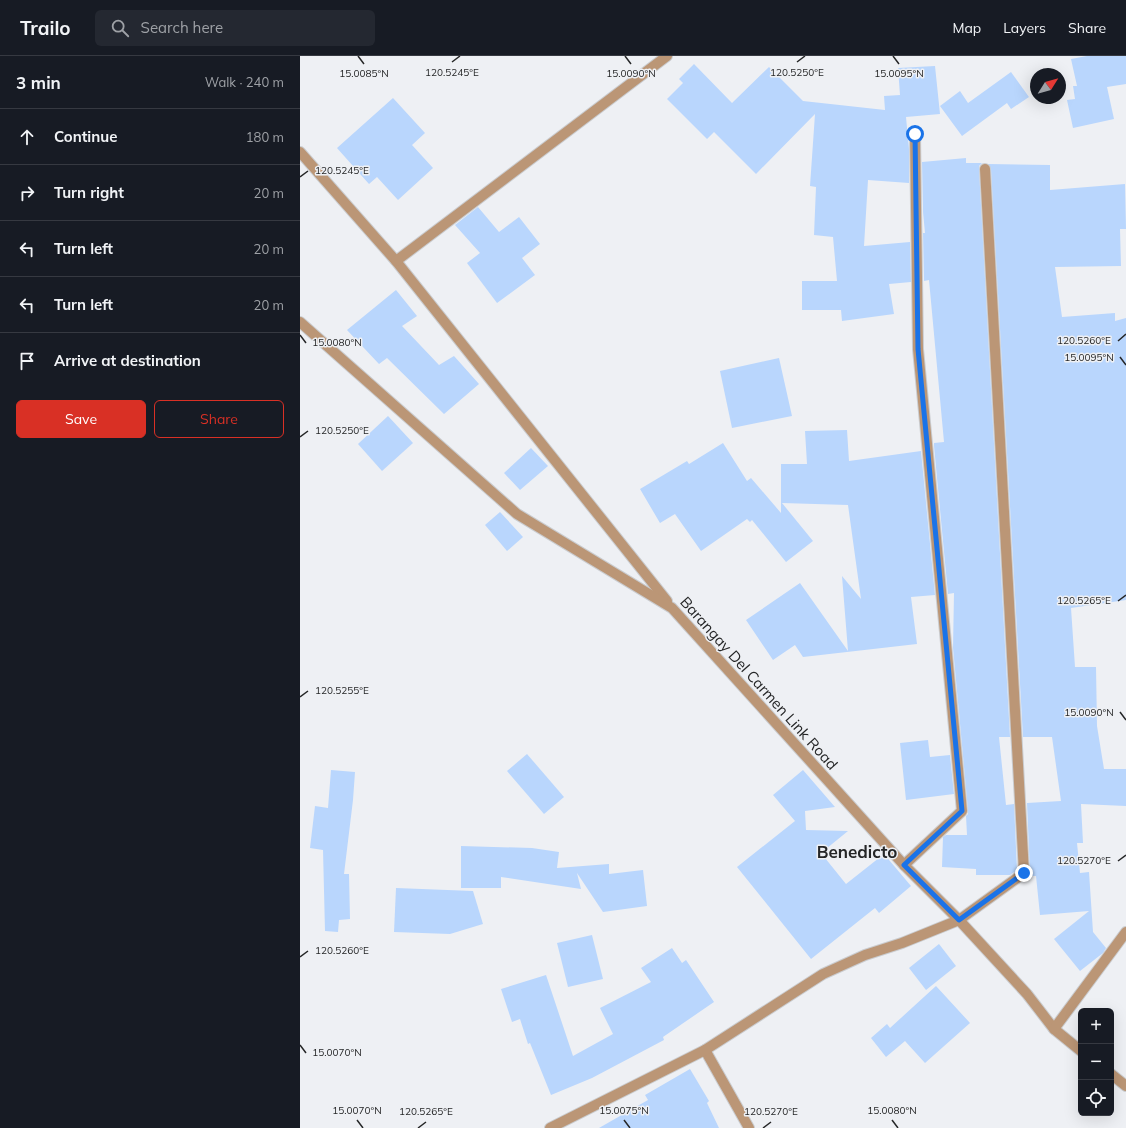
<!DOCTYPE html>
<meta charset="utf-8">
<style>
body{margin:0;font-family:Mulish,sans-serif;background:#242831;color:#f1f3f6}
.controls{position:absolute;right:12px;bottom:12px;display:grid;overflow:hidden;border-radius:6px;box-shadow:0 4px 16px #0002}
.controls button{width:36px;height:36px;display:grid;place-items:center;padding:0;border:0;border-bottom:1px solid #363941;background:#171b24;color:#f1f3f6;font:20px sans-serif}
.compass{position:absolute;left:730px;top:12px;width:36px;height:36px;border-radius:50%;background:#171b24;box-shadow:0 4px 16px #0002;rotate:53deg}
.stop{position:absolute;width:12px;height:12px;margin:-9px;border:3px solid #1a73e8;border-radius:50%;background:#fff}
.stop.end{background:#1a73e8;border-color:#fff;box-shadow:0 1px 4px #0008}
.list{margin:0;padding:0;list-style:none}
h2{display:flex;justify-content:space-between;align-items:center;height:52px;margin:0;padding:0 16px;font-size:17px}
h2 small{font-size:13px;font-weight:400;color:#9ea1a6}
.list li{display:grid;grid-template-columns:26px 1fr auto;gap:12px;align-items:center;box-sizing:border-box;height:56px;padding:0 16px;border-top:1px solid #363941}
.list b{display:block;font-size:15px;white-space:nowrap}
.list em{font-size:13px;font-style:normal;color:#9ea1a6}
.actions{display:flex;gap:8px;padding:12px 16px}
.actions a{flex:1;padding:9px 0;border:1px solid #d93025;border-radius:6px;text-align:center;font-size:14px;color:#d93025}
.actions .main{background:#d93025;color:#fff}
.icon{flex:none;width:22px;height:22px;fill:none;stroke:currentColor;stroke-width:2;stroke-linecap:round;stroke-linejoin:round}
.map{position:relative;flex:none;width:826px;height:1072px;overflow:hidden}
header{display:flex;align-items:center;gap:24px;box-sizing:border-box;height:56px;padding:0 20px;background:#171b24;border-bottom:1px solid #363941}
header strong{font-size:19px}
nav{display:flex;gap:22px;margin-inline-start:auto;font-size:14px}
.search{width:280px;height:36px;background:#242831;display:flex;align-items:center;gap:10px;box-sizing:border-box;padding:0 14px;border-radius:6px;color:#9ea1a6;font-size:15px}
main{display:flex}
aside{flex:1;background:#171b24}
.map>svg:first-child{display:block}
.building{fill:#b9d6fd}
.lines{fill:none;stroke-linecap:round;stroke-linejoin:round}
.minor-casing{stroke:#cacccf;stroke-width:12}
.minor{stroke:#bb9676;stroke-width:10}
.route{stroke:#1a73e8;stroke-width:5}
.ticks{fill:none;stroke:#252627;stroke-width:1.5}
.labels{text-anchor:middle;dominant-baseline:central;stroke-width:3;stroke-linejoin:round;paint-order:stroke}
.street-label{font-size:15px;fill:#252627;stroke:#eef0f4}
.quarter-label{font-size:17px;font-weight:bold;fill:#252627;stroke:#eef0f4}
.ticks-label{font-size:10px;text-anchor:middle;fill:#252627;stroke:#eef0f4;stroke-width:3;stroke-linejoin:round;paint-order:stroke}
</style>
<header>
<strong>Trailo</strong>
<div class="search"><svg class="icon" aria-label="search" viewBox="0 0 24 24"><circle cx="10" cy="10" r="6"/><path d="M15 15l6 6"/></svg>Search here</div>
<nav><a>Map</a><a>Layers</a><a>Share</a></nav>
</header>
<main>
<aside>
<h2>3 min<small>Walk · 240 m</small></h2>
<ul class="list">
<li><svg class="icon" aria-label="ahead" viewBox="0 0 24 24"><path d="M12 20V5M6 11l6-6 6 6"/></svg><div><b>Continue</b></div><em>180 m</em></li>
<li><svg class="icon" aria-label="right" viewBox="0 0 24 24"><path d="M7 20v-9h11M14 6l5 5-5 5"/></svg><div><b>Turn right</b></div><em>20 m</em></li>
<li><svg class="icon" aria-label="left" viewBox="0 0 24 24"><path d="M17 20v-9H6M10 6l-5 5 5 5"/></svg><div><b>Turn left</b></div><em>20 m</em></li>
<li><svg class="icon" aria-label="left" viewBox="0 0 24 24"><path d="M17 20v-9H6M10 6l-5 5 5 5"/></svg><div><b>Turn left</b></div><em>20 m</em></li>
<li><svg class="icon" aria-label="arrive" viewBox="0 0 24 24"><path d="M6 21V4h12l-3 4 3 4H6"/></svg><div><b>Arrive at destination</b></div></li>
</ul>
<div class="actions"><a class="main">Save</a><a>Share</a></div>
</aside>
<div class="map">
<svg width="826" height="1072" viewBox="0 0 826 1072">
<rect width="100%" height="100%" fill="#eef0f4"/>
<g class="building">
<path d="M787,0h39v28l-19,3 7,32 -41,9 -6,-28 8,-1 -2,-13h4l-6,-27z"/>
<path d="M394,8l38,39 37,-36 34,34 82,9 -1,-14 16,-1 -2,-27 37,-2 5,48 -34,3 3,32v34l-41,-3 -4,66 46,-4 1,40 -22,2 5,30 -52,7 -1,-11h-39v-29h35l-4,-44 -19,-2 2,-48 -6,-1 5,-72 -59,60 -42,-42 -7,7 -40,-40 16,-16 -4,-4z"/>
<path d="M711,16l18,25 -18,12 -4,-6 -45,33 -22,-30 20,-15 8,12z"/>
<path d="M93,42l32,35 -13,12 21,23 -35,32 -21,-23 -8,7 -32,-36z"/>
<path d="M666,102v5h16l-3,3v3l31,568h-11l7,68 8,-1 3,66 -7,5h-34v-6l-34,-2 1,-30 3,-2h21l-1,-19 2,-2v-4l-15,-162 1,-55 -6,1 -14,-148v-3l10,-1 -15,-162 -5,1 -1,-48h2l-2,-21 -1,-50z"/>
<path d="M688,108l62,1v25l75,-6 1,45h-6l1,37 -66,1 7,50 53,-4v8l11,-3v282l-55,8 4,59h21l1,59 7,43h22v37l-45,-2 2,39h-6l3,30 9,-1 4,60 13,16 -3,5 -23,18 -26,-32 35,-28 -49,4 -4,-39h-6v-3l-3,-70 34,-2 -9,-64h-29l-32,-568z"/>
<path d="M178,151l21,25 20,-15 21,27 -18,14 13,17 -38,28 -30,-40 13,-10 -25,-28z"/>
<path d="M96,234l21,26 -15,10 37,39 15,-9 25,28 -35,30 -57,-56 -8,6 -32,-34z"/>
<path d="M479,302l13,58 -60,12 -12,-57z"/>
<path d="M88,360l25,27 -31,28 -24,-27z"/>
<path d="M547,374l2,31 72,-10 14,144 -24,2 6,47 -114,13 -8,-12 -22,15 -27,-40 54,-37 48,68 -6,-75 19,23 -13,-94 -66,-2 31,38 -27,21 -34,-42 -2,2 -3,-3 -46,32 -26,-37 -15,9 -20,-34 47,-28 2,3 34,-21 24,38 4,-3 30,35v-49h26l-2,-33z"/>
<path d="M231,392l17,18 -28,24 -16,-17z"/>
<path d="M200,456l23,25 -16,14 -22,-26z"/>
<path d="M628,684l2,17 20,-2 4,39 -48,6 -6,-57z"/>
<path d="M227,698l37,43 -20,17 -37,-43z"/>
<path d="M31,714l24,2 -2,28 -9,74h5l1,45 -11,1 -1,12 -13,-1 -2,-81 -13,-2 5,-42 13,2z"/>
<path d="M503,714l32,37 -30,4 1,19 42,1 -27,22 25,31 38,-30 27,32 -32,27 -4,-5 -64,51 -74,-92 58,-46 -22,-26z"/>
<path d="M161,790l71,2 27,4 -2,16 52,-4v10l34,-4 4,36 -44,6 -26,-39 4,16 -80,-12v11h-40z"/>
<path d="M96,832l77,3 10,33 -33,10 -56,-2z"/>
<path d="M292,879l11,44 -35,8 -11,-44z"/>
<path d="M639,888l17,22 -30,24 -17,-22z"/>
<path d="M372,892l10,15 4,-3 28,42 -51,35 1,3 -72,38 -41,17 -21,-52 -2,1 -8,-25 -8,3 -11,-33 45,-14 27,81 40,-22 -13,-26 51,-26 -10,-14z"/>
<path d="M636,930l34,37 -45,40 -20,-22 -19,16 -15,-19 16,-14 3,4z"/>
<path d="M390,1013l19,32 -2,2 12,25h-120l49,-28 -3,-5z"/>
</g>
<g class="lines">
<defs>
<g id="minor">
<path d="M0,96l96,109 271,340"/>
<path d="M96,205l271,-205"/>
<path d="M0,266l217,192 155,94 232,257 55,55 68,74 27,35 27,22"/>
<path d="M604,809l58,-54 -44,-462 -3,-215"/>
<path d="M754,973l72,-97"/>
<path d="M405,994l44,78"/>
<path d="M811,1018l15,12"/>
<path d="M250,1072l155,-78 118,-76 42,-19 37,-12 57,-23 65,-47 -39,-704"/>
</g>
</defs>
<use href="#minor" class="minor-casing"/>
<use href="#minor" class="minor"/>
</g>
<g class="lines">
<path class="route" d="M615,78l3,215 44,462 -58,54 55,55 65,-47"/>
</g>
<path class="ticks" d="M58,0l6,8M325,0l6,8M593,0l6,8M152,6l8,-6M497,6l8,-6M0,121l8,-6M0,279l6,8M818,285l8,-7M820,301l6,8M0,381l8,-6M818,545l8,-6M0,641l8,-6M820,656l6,8M818,805l8,-6M0,901l8,-6M0,989l6,8M57,1064l6,8M324,1064l6,8M592,1064l6,8M118,1072l8,-6M463,1072l8,-6"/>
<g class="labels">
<g class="street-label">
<text transform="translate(459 627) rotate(48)">Barangay Del Carmen Link Road</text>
</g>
<g class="quarter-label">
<text x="557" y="795">Benedicto</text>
</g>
</g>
<g class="ticks-label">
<text x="152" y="20">120.5245°E</text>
<text x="497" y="20">120.5250°E</text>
<text x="64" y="21">15.0085°N</text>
<text x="331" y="21">15.0090°N</text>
<text x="599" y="21">15.0095°N</text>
<text x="42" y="118">120.5245°E</text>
<text x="784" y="288">120.5260°E</text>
<text x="37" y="290">15.0080°N</text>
<text x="789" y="305">15.0095°N</text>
<text x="42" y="378">120.5250°E</text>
<text x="784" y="548">120.5265°E</text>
<text x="42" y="638">120.5255°E</text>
<text x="789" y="660">15.0090°N</text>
<text x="784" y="808">120.5270°E</text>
<text x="42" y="898">120.5260°E</text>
<text x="37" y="1000">15.0070°N</text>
<text x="57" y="1058">15.0070°N</text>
<text x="324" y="1058">15.0075°N</text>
<text x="592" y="1058">15.0080°N</text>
<text x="126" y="1059">120.5265°E</text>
<text x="471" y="1059">120.5270°E</text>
</g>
</svg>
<div class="controls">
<button>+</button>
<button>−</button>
<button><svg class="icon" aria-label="locate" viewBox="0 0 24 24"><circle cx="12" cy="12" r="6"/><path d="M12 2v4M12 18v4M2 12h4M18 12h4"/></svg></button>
</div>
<svg class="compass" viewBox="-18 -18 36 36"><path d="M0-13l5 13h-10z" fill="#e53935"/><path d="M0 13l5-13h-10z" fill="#9ea1a6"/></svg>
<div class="stop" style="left:615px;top:78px"></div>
<div class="stop end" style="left:724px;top:817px"></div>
</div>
</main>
